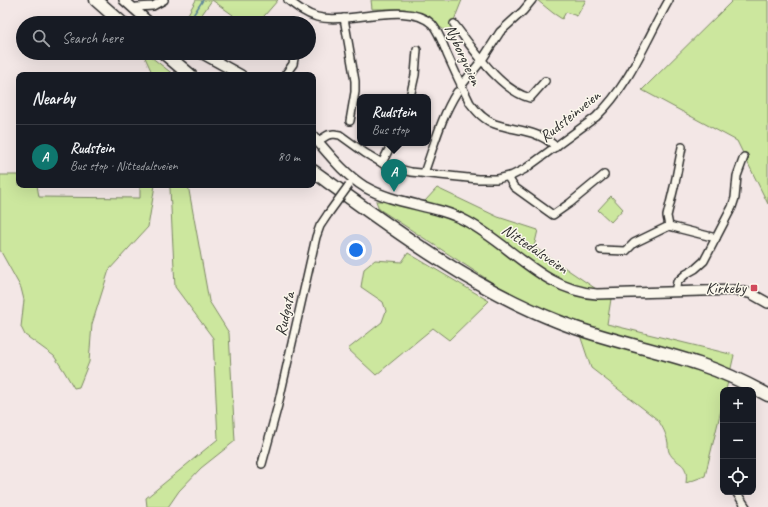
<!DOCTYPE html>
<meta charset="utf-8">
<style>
body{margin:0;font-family:Caveat,sans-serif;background:#242831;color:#f1f3f6}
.controls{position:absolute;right:12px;bottom:12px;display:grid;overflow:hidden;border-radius:8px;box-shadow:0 4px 16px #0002}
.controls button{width:36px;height:36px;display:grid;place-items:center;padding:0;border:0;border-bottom:1px solid #363941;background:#171b24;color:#f1f3f6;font:20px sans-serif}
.you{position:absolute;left:356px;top:250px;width:14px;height:14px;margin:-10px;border:3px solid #fff;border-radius:50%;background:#1a73e8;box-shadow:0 0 0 6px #1a73e833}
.badge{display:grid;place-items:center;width:26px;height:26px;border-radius:50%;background:#0f766e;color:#fff;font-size:13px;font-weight:700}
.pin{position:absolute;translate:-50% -33px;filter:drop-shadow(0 1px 2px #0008)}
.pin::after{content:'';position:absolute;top:21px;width:14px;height:12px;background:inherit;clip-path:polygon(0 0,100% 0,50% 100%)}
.popup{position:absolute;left:357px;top:94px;width:74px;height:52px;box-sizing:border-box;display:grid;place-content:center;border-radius:8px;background:#171b24;filter:drop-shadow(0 1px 3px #0005);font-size:13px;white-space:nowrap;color:#9ea1a6}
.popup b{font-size:15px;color:#f1f3f6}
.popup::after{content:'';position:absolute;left:50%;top:100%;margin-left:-8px;border:8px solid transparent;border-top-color:#171b24}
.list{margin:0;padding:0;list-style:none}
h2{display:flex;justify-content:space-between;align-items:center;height:52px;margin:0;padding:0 16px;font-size:17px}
h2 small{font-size:13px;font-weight:400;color:#9ea1a6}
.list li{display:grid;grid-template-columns:26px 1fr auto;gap:12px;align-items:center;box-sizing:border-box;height:64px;padding:0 16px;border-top:1px solid #363941}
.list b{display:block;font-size:15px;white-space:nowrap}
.list p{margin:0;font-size:13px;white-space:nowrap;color:#9ea1a6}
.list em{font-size:13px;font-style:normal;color:#9ea1a6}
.icon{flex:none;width:22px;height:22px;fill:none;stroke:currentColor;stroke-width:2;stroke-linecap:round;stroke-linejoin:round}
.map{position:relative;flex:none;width:768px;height:507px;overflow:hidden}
.search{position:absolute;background:#171b24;box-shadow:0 4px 16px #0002;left:16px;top:16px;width:300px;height:44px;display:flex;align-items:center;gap:10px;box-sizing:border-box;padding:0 14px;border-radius:22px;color:#9ea1a6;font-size:15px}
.panel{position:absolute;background:#171b24;box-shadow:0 4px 16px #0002;left:16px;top:72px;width:300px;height:116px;border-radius:8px}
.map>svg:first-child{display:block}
.green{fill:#cce79e;stroke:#7c8964}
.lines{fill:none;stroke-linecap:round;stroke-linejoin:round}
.stream{stroke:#5f8699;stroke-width:1.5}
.street-casing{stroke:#2b2b2b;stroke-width:10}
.secondary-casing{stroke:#2b2b2b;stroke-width:12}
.highway-casing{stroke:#2b2b2b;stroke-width:15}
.street{stroke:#fbf7ec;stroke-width:7}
.secondary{stroke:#fbf7ec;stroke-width:9}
.highway{stroke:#fbf7ec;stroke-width:12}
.street-bridge-casing{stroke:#2b2b2b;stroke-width:10;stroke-linecap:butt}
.street-bridge{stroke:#fbf7ec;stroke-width:7}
.poi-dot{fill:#d1495b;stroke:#fbf7ec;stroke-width:1.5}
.labels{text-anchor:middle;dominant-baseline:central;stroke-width:3;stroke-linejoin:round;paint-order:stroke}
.street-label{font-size:16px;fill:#2b2b2b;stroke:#fbf7ec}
.poi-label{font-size:16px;fill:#2b2b2b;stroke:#fbf7ec;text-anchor:end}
</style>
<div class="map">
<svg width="768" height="507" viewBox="0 0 768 507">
<rect width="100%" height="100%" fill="#f3e7e6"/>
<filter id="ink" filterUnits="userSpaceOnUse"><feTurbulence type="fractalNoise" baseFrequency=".025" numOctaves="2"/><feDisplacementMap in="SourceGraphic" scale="8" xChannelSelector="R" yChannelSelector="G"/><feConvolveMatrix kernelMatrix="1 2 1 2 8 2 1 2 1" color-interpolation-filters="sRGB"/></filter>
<g filter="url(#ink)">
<g class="green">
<path d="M196,0h16l-16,23h-13z"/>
<path d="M212,0h66l-20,23h-29l4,-8z"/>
<path d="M371,0h91l-13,33 -29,-19 -15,-5h-33z"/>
<path d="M537,0h49l-9,16 -11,-4 -4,7 -9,-6z"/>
<path d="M733,0h35v204l-31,-63 -95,-51z"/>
<path d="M143,53h3l28,22h-21z"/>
<path d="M0,175h19v10h18l2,12 101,1v-13h15l-7,42 -39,43 -17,54 -3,38 -10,25 -5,1 -10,-17 -10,-15 -29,-21 -4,-8 3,-27 -3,-12 -21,-38z"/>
<path d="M167,185h21l21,116 20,32 6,108 -34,27 -22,23 -11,16h-21l-1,-9 72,-59 -5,-101 -38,-51 -5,-99z"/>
<path d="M437,188l61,29 40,13 -4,17 77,52 -4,25 127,31 -8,35h-3v12l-18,74 -19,7c3,-23 -10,-17 -17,-31 -1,-3 -1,-6 -1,-9 -2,-10 -5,-15 -10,-23l-67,-52 -15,-45 -44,-19 -36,-19 -117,-76 -3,-8h49z"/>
<path d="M611,196l12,13 -12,13 -13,-12z"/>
<path d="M408,253l81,48 -40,39 -16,-12 -57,47 -28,-26 34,-27 4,-11 -3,-9 -22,-15 3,-18 11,-9 27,2z"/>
</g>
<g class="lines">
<path class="stream" d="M188,23l15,-23"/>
<defs>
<g id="street">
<path d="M288,0c9,7 18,14 29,17 32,8 90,-17 115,7 7,8 11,20 15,30 7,16 15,33 23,49 7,9 14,17 25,21 21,7 44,6 61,23"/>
<path d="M133,9l4,-2 16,-1 11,-6"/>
<path d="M344,18l11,63v11l-5,29"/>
<path d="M454,24c19,24 45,66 76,74l15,-17"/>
<path d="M285,75l8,-11 2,-11"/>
<path d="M461,86l21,-26 18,-28 23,-21 9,-11"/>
<path d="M410,97l5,-22 2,-25"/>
<path d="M318,141l10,-6 6,-1 6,1 25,18 22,13 24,6 67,7h19l16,-4 12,-6 71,-52c34,-32 50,-77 73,-117"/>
<path d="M382,163l10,-20"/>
<path d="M424,173c10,-27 17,-56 33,-81"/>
<path d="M508,177l6,10 39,28 17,-12 34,-28"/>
<path d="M669,226l-2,-10 8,-33 7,-36"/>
<path d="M601,250l25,1 8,-8 35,-17 47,12"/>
<path d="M675,292l2,-10 9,-8 9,-5 9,-8 28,-54 3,-9 2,-22 7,-19"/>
<path d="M262,464l16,-59 38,-168 4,-11 8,-12"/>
<path d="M736,492l10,15"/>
</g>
<g id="secondary">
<path d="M124,0l26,23"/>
<path d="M201,53l40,22"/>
<path d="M313,136c16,18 31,38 52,51 31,18 69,17 101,34 44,23 78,70 131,73l139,-4 16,4 16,9"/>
</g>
<g id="highway">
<path d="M96,0l26,23"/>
<path d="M164,53l26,22"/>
<path d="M313,171c77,56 155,115 244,150 46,19 95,27 142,43 24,8 47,19 69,31"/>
</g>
</defs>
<use href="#street" class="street-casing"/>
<use href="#secondary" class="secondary-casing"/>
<use href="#highway" class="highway-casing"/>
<use href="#street" class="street"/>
<use href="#secondary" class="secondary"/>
<use href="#highway" class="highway"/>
<defs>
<path id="street-bridge" d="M328,214l21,-29"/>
</defs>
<use href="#street-bridge" class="street-bridge-casing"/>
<use href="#street-bridge" class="street-bridge"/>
</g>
</g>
<rect class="poi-dot" x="750" y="284" width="8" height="8" rx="2"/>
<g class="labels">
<g class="street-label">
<text transform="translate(463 55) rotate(65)">Nyborgveien</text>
<text transform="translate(570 116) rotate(-39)">Rudsteinveien</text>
<text transform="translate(535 249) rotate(34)">Nittedalsveien</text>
<text transform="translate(285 314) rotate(-78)">Rudgata</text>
</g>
<g class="poi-label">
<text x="746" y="288">Kirkeby</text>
</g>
</g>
</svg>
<div class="controls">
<button>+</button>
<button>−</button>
<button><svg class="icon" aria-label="locate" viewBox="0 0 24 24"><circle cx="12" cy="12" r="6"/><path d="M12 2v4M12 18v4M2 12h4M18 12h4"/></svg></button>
</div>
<div class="you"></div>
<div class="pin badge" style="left:394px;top:192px">A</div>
<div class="popup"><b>Rudstein</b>Bus stop</div>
<div class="search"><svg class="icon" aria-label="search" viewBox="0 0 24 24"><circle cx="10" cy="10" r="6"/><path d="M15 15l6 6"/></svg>Search here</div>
<section class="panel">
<h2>Nearby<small></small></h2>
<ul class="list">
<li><span class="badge">A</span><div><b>Rudstein</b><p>Bus stop · Nittedalsveien</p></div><em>80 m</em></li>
</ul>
</section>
</div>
